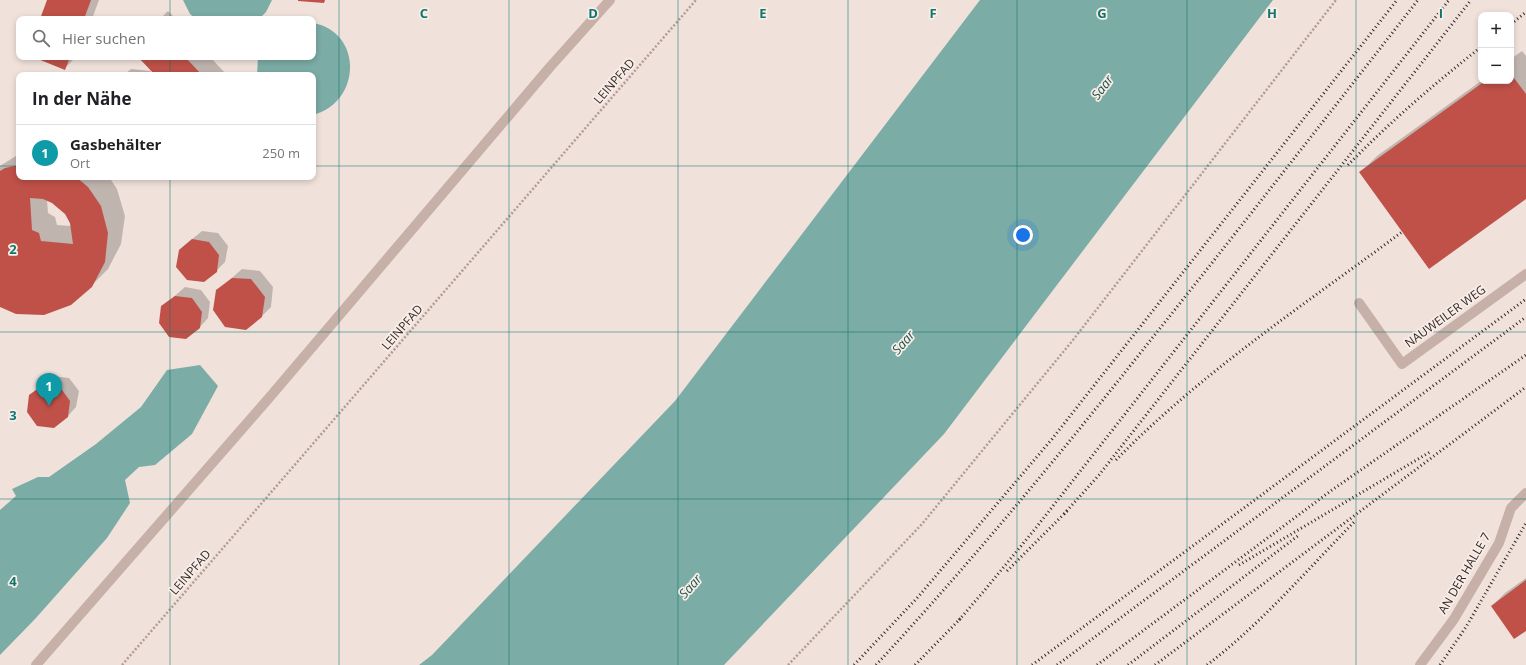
<!DOCTYPE html>
<html lang="de">
<meta charset="utf-8">
<style>
body{margin:0;font-family:"Open Sans",sans-serif;background:#f2f2f2;color:#202124}
.controls{position:absolute;right:12px;top:12px;display:grid;overflow:hidden;border-radius:8px;box-shadow:0 2px 6px #0003}
.controls button{width:36px;height:36px;display:grid;place-items:center;padding:0;border:0;border-bottom:1px solid #e0e0e0;background:#fff;color:#202124;font:20px sans-serif}
.you{position:absolute;left:1023px;top:235px;width:14px;height:14px;margin:-10px;border:3px solid #fff;border-radius:50%;background:#1a73e8;box-shadow:0 0 0 6px #1a73e833}
.badge{display:grid;place-items:center;width:26px;height:26px;border-radius:50%;background:#1f544e;color:#fff;font-size:13px;font-weight:700}
.pin{position:absolute;translate:-50% -33px;filter:drop-shadow(0 1px 2px #0008)}
.pin::after{content:'';position:absolute;top:21px;width:14px;height:12px;background:inherit;clip-path:polygon(0 0,100% 0,50% 100%)}
.list{margin:0;padding:0;list-style:none}
h2{display:flex;justify-content:space-between;align-items:center;height:52px;margin:0;padding:0 16px;font-size:17px}
h2 small{font-size:13px;font-weight:400;color:#757577}
.list li{display:grid;grid-template-columns:26px 1fr auto;gap:12px;align-items:center;box-sizing:border-box;height:56px;padding:0 16px;border-top:1px solid #e0e0e0}
.list b{display:block;font-size:15px;white-space:nowrap}
.list p{margin:0;font-size:13px;white-space:nowrap;color:#757577}
.list em{font-size:13px;font-style:normal;color:#757577}
.icon{flex:none;width:22px;height:22px;fill:none;stroke:currentColor;stroke-width:2;stroke-linecap:round;stroke-linejoin:round}
.map{position:relative;flex:none;width:1526px;height:665px;overflow:hidden}
.search{position:absolute;background:#fff;box-shadow:0 2px 6px #0003;left:16px;top:16px;width:300px;height:44px;display:flex;align-items:center;gap:10px;box-sizing:border-box;padding:0 14px;border-radius:8px;color:#757577;font-size:15px}
.panel{position:absolute;background:#fff;box-shadow:0 2px 6px #0003;left:16px;top:72px;width:300px;height:108px;border-radius:8px}
.map>svg:first-child{display:block}
.water{fill:#7baca5}
.shadow{fill:#0003;fill-rule:evenodd}
.building{fill:#bf5149;fill-rule:evenodd}
.lines{fill:none;stroke-linecap:round;stroke-linejoin:round}
.path{stroke:#b39a92;stroke-width:2.5;stroke-dasharray:2 2;stroke-linecap:butt}
.lane{stroke:#c7b0a7;stroke-width:10}
.rail{stroke:#342927;stroke-width:3;stroke-dasharray:1 3;stroke-linecap:butt}
.grid{fill:none;stroke:#0f766e;stroke-width:1;stroke-opacity:0.55}
.labels{text-anchor:middle;dominant-baseline:central;stroke-width:3.5;stroke-linejoin:round;paint-order:stroke}
.street-label{font-size:12px;fill:#342927;stroke:#f8ede7}
.water-label{font-size:13px;font-style:italic;fill:#1f544e;stroke:#f8ede7}
.grid-label{font-size:13px;text-anchor:middle;font-weight:bold;fill:#0f766e;stroke:#f8ede7;stroke-width:3.5;stroke-linejoin:round;paint-order:stroke}
</style>
<div class="map">
<svg width="1526" height="665" viewBox="0 0 1526 665">
<rect width="100%" height="100%" fill="#f0e2db"/>
<g class="water">
<path d="M183,0h89l-6,12 -7,7h-63l-6,-5z"/>
<path d="M980,0h293l-329,434 -220,231h-305l13,-10 243,-254z"/>
<path d="M313,23c50,9 49,79 0,92v-40h-56l1,-18h55z"/>
<path d="M200,365l18,21 -26,48 -37,31 -16,2 -14,13 5,23 -23,35 -72,81 -35,36v-145l16,-14 -4,-7 26,-12h11l47,-33 45,-37 26,-37z"/>
</g>
<g class="shadow">
<path d="M48,0h51l-7,19h-51z"/>
<path d="M168,11l8,8h-16z"/>
<path d="M1522,51l4,5v142l-165,-26 16,-16 104,-75h30v-22z"/>
<path d="M36,57h40l-11,11z"/>
<path d="M140,57h70l17,18h-71z"/>
<path d="M131,69l19,2 3,4h-29z"/>
<path d="M19,154v23h90l8,12 8,27 -4,28 -13,25 -17,17 -91,20v-140zM47,200l5,2 14,12 5,12 -14,-1 -2,-8 -7,-4z"/>
<path d="M170,177h16l-2,2z"/>
<path d="M202,231l16,2 10,13 -3,16 -9,9 -37,-21z"/>
<path d="M242,269l18,2 13,16 -2,20 -9,9 -45,-25z"/>
<path d="M185,287l16,3 9,12 -2,16 -9,10 -37,-21z"/>
<path d="M53,376l16,2 10,13 -3,16 -9,10 -37,-21z"/>
<path d="M1526,578v51l-34,-23 13,-13z"/>
</g>
<g class="building">
<path d="M47,0h44l-7,19h-44z"/>
<path d="M298,0h27l-1,3 -26,-2z"/>
<path d="M33,57h37l-5,13z"/>
<path d="M138,57h47l17,18h-47z"/>
<path d="M1511,74l15,20v105l-97,70 -70,-97 126,-91h26z"/>
<path d="M19,165v12h57l12,10 13,19 7,27 -3,29 -13,25 -21,18 -27,10 -28,-1 -16,-7v-136l5,-3zM30,198l13,1 9,4 13,11 5,9 3,21 -32,-3 -2,-8 -7,-3z"/>
<path d="M192,239l17,3 10,13 -2,17 -13,10 -17,-2 -11,-13 3,-17z"/>
<path d="M232,278l19,1 14,18 -3,20 -16,13 -21,-3 -12,-17 3,-20z"/>
<path d="M175,296l17,2 10,14 -2,16 -14,11 -17,-2 -10,-14 2,-17z"/>
<path d="M43,385l17,2 10,14 -2,16 -14,11 -17,-2 -10,-14 2,-17z"/>
<path d="M1526,580v51l-12,8 -23,-33z"/>
</g>
<g class="lines">
<g class="path">
<path d="M122,665l574,-665"/>
<path d="M788,665l134,-141 151,-184 263,-340"/>
</g>
<g class="lane">
<path d="M1359,303l43,61 124,-90"/>
<path d="M36,665l233,-267 281,-331 60,-67"/>
<path d="M1420,665l34,-46 45,-76 12,-35 15,-15"/>
</g>
<g class="rail">
<path d="M1511,24l15,-12"/>
<path d="M1348,165c42,-43 86,-81 133,-118"/>
<path d="M1116,460c85,-87 189,-156 286,-228"/>
<path d="M1064,514l35,-39 372,-475"/>
<path d="M1239,565l191,-113"/>
<path d="M1007,571l61,-61"/>
<path d="M959,620l25,-29 51,-62 414,-529"/>
<path d="M854,665l64,-68 134,-158 345,-439"/>
<path d="M876,665c99,-107 191,-219 281,-333 88,-110 174,-221 261,-332"/>
<path d="M915,665l47,-48"/>
<path d="M1032,665l494,-366"/>
<path d="M1057,665l469,-348"/>
<path d="M1097,665l235,-175 194,-135"/>
<path d="M1128,665l171,-130"/>
<path d="M1155,665l371,-278"/>
<path d="M1207,665c55,-42 100,-95 148,-144"/>
<path d="M1440,665l26,-38 60,-104"/>
</g>
</g>
<path class="grid" d="M170,0v19M339,0v665M509,0v665M678,0v665M848,0v665M1017,0v665M1187,0v665M1356,0v665M170,57v18M0,166h19M313,166h1213M170,177v488M0,332h1526M0,499h1526"/>
<g class="labels">
<g class="street-label">
<text transform="translate(614 81) rotate(-49)">LEINPFAD</text>
<text transform="translate(1445 316) rotate(-36)">NAUWEILER WEG</text>
<text transform="translate(402 327) rotate(-49)">LEINPFAD</text>
<text transform="translate(190 572) rotate(-49)">LEINPFAD</text>
<text transform="translate(1464 573) rotate(-60)">AN DER HALLE 7</text>
</g>
<g class="water-label">
<text transform="translate(1102 87) rotate(-53)">Saar</text>
<text transform="translate(903 342) rotate(-49)">Saar</text>
<text transform="translate(690 586) rotate(-49)">Saar</text>
</g>
</g>
<g class="grid-label">
<text x="424" y="18">C</text>
<text x="593" y="18">D</text>
<text x="763" y="18">E</text>
<text x="933" y="18">F</text>
<text x="1102" y="18">G</text>
<text x="1272" y="18">H</text>
<text x="1441" y="18">I</text>
<text x="13" y="254">2</text>
<text x="13" y="420">3</text>
<text x="13" y="586">4</text>
</g>
</svg>
<div class="controls">
<button>+</button>
<button>−</button>
</div>
<div class="you"></div>
<div class="pin badge" style="left:49px;top:406px;background:#0f9aa8">1</div>
<div class="search"><svg class="icon" aria-label="search" viewBox="0 0 24 24"><circle cx="10" cy="10" r="6"/><path d="M15 15l6 6"/></svg>Hier suchen</div>
<section class="panel">
<h2>In der Nähe<small></small></h2>
<ul class="list">
<li><span class="badge" style="background:#0f9aa8">1</span><div><b>Gasbehälter</b><p>Ort</p></div><em>250 m</em></li>
</ul>
</section>
</div>
